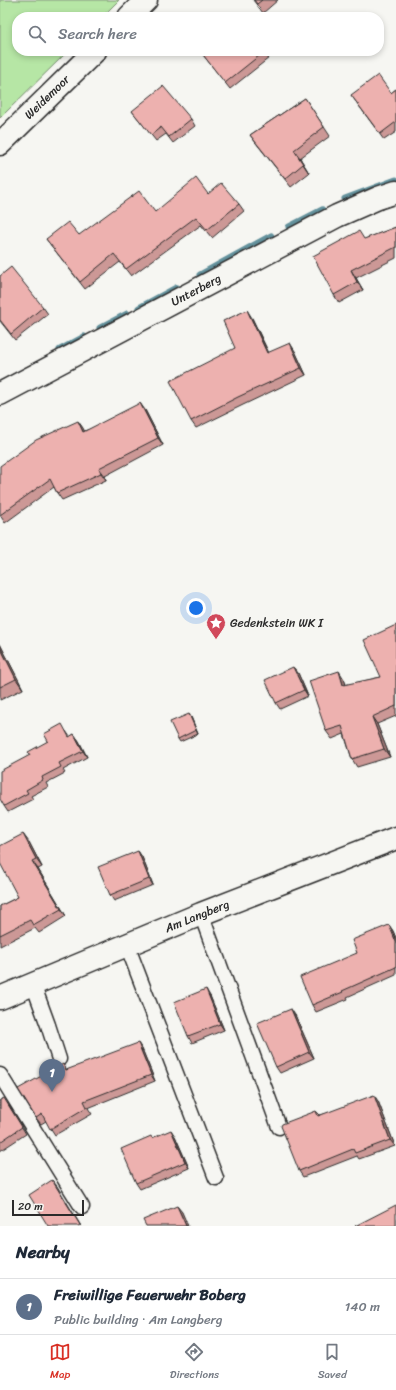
<!DOCTYPE html>
<meta charset="utf-8">
<style>
body{margin:0;font-family:Sriracha,sans-serif;background:#f2f2f3;color:#1f2937}
.scale{position:absolute;left:12px;bottom:10px;width:72px;box-sizing:border-box;padding-left:4px;border:2px solid #2b2b2b;border-top:0;font-size:11px;line-height:14px;white-space:nowrap;color:#2b2b2b;-webkit-text-stroke:3px #f6f6f2;paint-order:stroke}
.you{position:absolute;left:196px;top:608px;width:14px;height:14px;margin:-10px;border:3px solid #fff;border-radius:50%;background:#1a73e8;box-shadow:0 0 0 6px #1a73e833}
.badge{display:grid;place-items:center;width:26px;height:26px;border-radius:50%;background:#d93025;color:#fff;font-size:13px;font-weight:700}
.pin{position:absolute;translate:-50% -33px;filter:drop-shadow(0 1px 2px #0008)}
.pin::after{content:'';position:absolute;top:21px;width:14px;height:12px;background:inherit;clip-path:polygon(0 0,100% 0,50% 100%)}
.list{margin:0;padding:0;list-style:none}
h2{display:flex;justify-content:space-between;align-items:center;height:52px;margin:0;padding:0 16px;font-size:17px}
h2 small{font-size:13px;font-weight:400;color:#747a83}
.list li{display:grid;grid-template-columns:26px 1fr auto;gap:12px;align-items:center;box-sizing:border-box;height:56px;padding:0 16px;border-top:1px solid #e0e1e3}
.list b{display:block;font-size:15px;white-space:nowrap}
.list p{margin:0;font-size:13px;white-space:nowrap;color:#747a83}
.list em{font-size:13px;font-style:normal;color:#747a83}
.icon{flex:none;width:22px;height:22px;fill:none;stroke:currentColor;stroke-width:2;stroke-linecap:round;stroke-linejoin:round}
.map{position:relative;flex:none;width:396px;height:1226px;overflow:hidden}
.search{position:absolute;background:#fff;box-shadow:0 2px 6px #0003;left:12px;right:12px;top:12px;height:44px;display:flex;align-items:center;gap:10px;box-sizing:border-box;padding:0 14px;border-radius:16px;color:#747a83;font-size:15px}
.sheet{height:108px;background:#fff}
nav{display:flex;justify-content:space-around;align-items:center;box-sizing:border-box;height:56px;border-top:1px solid #e0e1e3;background:#fff;font-size:11px;color:#747a83}
nav a{display:grid;justify-items:center;gap:2px}
nav .on{color:#d93025}
.map>svg:first-child{display:block}
.green{fill:#b6e6a5;stroke:#708868}
.lines{fill:none;stroke-linecap:round;stroke-linejoin:round}
.stream{stroke:#63919c;stroke-width:7}
.lane-casing{stroke:#2b2b2b;stroke-width:17}
.street-casing{stroke:#2b2b2b;stroke-width:25}
.secondary-casing{stroke:#2b2b2b;stroke-width:25}
.lane{stroke:#f6f6f2;stroke-width:14}
.street{stroke:#f6f6f2;stroke-width:22}
.secondary{stroke:#f6f6f2;stroke-width:22}
.wall{fill:#cc9896;stroke:#2b2b2b}
.shaded-wall{fill:#a67c7a;stroke:#2b2b2b}
.building{fill:#edb1af;stroke:#2b2b2b}
.labels{text-anchor:middle;dominant-baseline:central;stroke-width:3.5;stroke-linejoin:round;paint-order:stroke}
.street-label{font-size:12px;fill:#2b2b2b;stroke:#f6f6f2}
.poi-label{font-size:12px;fill:#2b2b2b;stroke:#f6f6f2;text-anchor:start}
</style>
<div class="map">
<svg width="396" height="1226" viewBox="0 0 396 1226">
<rect width="100%" height="100%" fill="#f6f6f2"/>
<filter id="ink" filterUnits="userSpaceOnUse"><feTurbulence type="fractalNoise" baseFrequency=".025" numOctaves="2"/><feDisplacementMap in="SourceGraphic" scale="8" xChannelSelector="R" yChannelSelector="G"/><feConvolveMatrix kernelMatrix="1 2 1 2 8 2 1 2 1" color-interpolation-filters="sRGB"/></filter>
<g filter="url(#ink)">
<path class="green" d="M0,0h119l-17,17h-85v34h51l-68,67z"/>
<g class="lines">
<g class="stream">
<path d="M345,199l51,-19"/>
<path d="M289,227l33,-17"/>
<path d="M200,275l71,-39"/>
<path d="M139,308l37,-20"/>
<path d="M100,328l27,-14"/>
<path d="M60,350l24,-13"/>
</g>
<defs>
<g id="lane">
<path d="M201,914l78,213"/>
<path d="M127,945l89,233"/>
<path d="M33,984l15,41 11,34"/>
<path d="M0,1075l82,132"/>
</g>
<g id="street">
<path d="M129,17l17,-17"/>
<path d="M0,144l95,-93"/>
<path d="M0,394l337,-178 41,-18 18,-6"/>
</g>
<path id="secondary" d="M0,998l201,-84 195,-76"/>
</defs>
<use href="#lane" class="lane-casing"/>
<use href="#street" class="street-casing"/>
<use href="#secondary" class="secondary-casing"/>
<use href="#lane" class="lane"/>
<use href="#street" class="street"/>
<use href="#secondary" class="secondary"/>
</g>
<g class="wall">
<path d="M253,0h25l-15,13z"/>
<path d="M200,51h65l4,7 -39,31z"/>
<path d="M396,89v43l-12,8 -33,-45 40,-2z"/>
<path d="M305,98l25,38 -30,22 9,15 -18,14 -35,-44 -6,-8z"/>
<path d="M132,111l59,8 4,7 -22,17 -7,-9 -10,7z"/>
<path d="M208,194l31,10 5,7 -32,27 -11,-13 -70,51 -11,-14 -35,27 -39,-50 33,-4 76,-23z"/>
<path d="M396,227v31l-40,20 7,12 -24,13 -5,-8 31,-56z"/>
<path d="M0,276l43,31 5,7 -33,26 -15,-19z"/>
<path d="M252,318l17,35 26,-2 11,24 -63,30 -47,23 -5,-7 44,-73z"/>
<path d="M145,410l18,35 -58,31 1,4 -44,20 -5,-7 -3,-6 -49,36 -5,-8 78,-94 6,10z"/>
<path d="M396,625v91l-19,8 13,33 -33,10 -5,-8 -8,-25 -12,5 -6,-8 18,-52 2,6 35,-8z"/>
<path d="M0,644l23,45 -23,11z"/>
<path d="M293,667l5,6 10,23 -28,13 -4,-6z"/>
<path d="M191,717l7,17 -18,8 -2,-3z"/>
<path d="M66,731l4,6 4,-3 5,7 8,16 -24,13 2,3 -19,10 2,4 -17,9 2,3 -25,13 -4,-6 26,-51 18,-14z"/>
<path d="M29,842l13,25 -4,2 28,47 -27,17 -4,-5 -35,18v-40l18,-9z"/>
<path d="M138,851l4,6 11,28 -39,16 -4,-6z"/>
<path d="M389,925l4,6 3,7v37l-49,22 1,2 -32,13 -4,-7 45,-52z"/>
<path d="M210,996l14,34 -32,13 -4,-7z"/>
<path d="M295,1015l19,43 -34,15 -4,-6z"/>
<path d="M142,1049l13,32 -67,27 4,6 -37,21 -9,-14 -5,3 -5,-6 27,-54 4,6z"/>
<path d="M0,1100l8,4 18,30 -26,17z"/>
<path d="M378,1101l17,45 -36,13 -2,-3 -54,21 -4,-6 17,-60 4,4z"/>
<path d="M175,1136l14,32 -49,21 -4,-6 16,-45z"/>
</g>
<g class="shaded-wall">
<path d="M294,150l6,8 9,15 -6,-9z"/>
<path d="M351,270l5,8 7,12 -6,-8z"/>
<path d="M247,310l5,8 20,43 -5,-8z"/>
<path d="M290,343l5,8 11,24 -5,-7z"/>
<path d="M140,403l5,7 18,35 -5,-7z"/>
<path d="M78,421l5,7 5,11 -5,-7z"/>
<path d="M99,468l6,8 1,4 -5,-7z"/>
<path d="M0,644l23,45 -7,-10 -16,-32z"/>
<path d="M293,667l5,6 10,23 -4,-6z"/>
<path d="M339,671l5,8 5,14 -6,-8z"/>
<path d="M189,714l2,3 7,17 -2,-4z"/>
<path d="M372,717l5,7 13,33 -6,-8z"/>
<path d="M74,734l5,7 8,16 -4,-6z"/>
<path d="M23,834l6,8 13,25 -6,-8z"/>
<path d="M138,851l4,6 11,28 -4,-6z"/>
<path d="M32,861l6,8 28,47 -5,-7z"/>
<path d="M389,925l4,6 3,7v4z"/>
<path d="M206,989l4,7 14,34 -4,-6z"/>
<path d="M291,1009l4,6 19,43 -5,-6z"/>
<path d="M138,1043l4,6 13,32 -4,-6z"/>
<path d="M374,1095l4,6 17,45 -5,-6z"/>
<path d="M171,1130l4,6 14,32 -4,-6z"/>
<path d="M52,1180l5,6 24,40 -1,-1z"/>
<path d="M177,1206l5,6 6,14h-2z"/>
</g>
<g class="building">
<path d="M254,0h8l-5,4z"/>
<path d="M200,51h65l-40,32z"/>
<path d="M378,75l13,18 5,-4v33l-16,12 -29,-39z"/>
<path d="M163,86l28,33 -22,18 -8,-10 -10,8 -19,-24z"/>
<path d="M305,98l19,29 -30,23 9,14 -18,15 -35,-44z"/>
<path d="M196,178l12,16 13,-11 18,21 -32,26 -11,-13 -70,52 -12,-15 -34,28 -34,-43 22,-17 11,13 60,-44 16,21z"/>
<path d="M396,227v20l-45,23 6,12 -23,13 -21,-39 46,-25 5,8z"/>
<path d="M11,267l32,40 -32,27 -11,-14v-44z"/>
<path d="M247,310l20,43 23,-10 11,25 -63,29 -47,24 -21,-40 65,-33 -12,-27z"/>
<path d="M140,403l18,35 -59,30 2,5 -44,20 -7,-14 -50,36v-49l36,-26 42,-19 5,11z"/>
<path d="M396,625v81l-24,11 12,32 -32,10 -10,-33 -16,5 -17,-50 30,-10 4,14 38,-8 -17,-37z"/>
<path d="M0,647l16,32 -16,8z"/>
<path d="M293,667l11,23 -28,13 -11,-23z"/>
<path d="M189,714l7,16 -18,9 -8,-17z"/>
<path d="M62,724l7,13 5,-3 9,17 -24,12 2,4 -19,10 1,3 -17,10 2,3 -24,13 -4,-7v-28l30,-16 -2,-3 20,-11 -4,-7z"/>
<path d="M23,834l13,25 -4,2 29,48 -28,16 -3,-5 -30,15v-29l18,-9 -18,-34v-17z"/>
<path d="M138,851l11,28 -39,16 -12,-28z"/>
<path d="M389,925l7,17v25l-54,24 1,1 -31,13 -12,-28 57,-24 -5,-13z"/>
<path d="M206,989l14,35 -32,12 -14,-34z"/>
<path d="M291,1009l18,43 -33,15 -19,-44z"/>
<path d="M138,1043l13,32 -67,26 3,6 -37,22 -8,-15 -6,4 -18,-29 45,-25 3,6z"/>
<path d="M374,1095l16,45 -35,13 -2,-4 -54,22 -18,-45 1,-2 34,-13 2,5z"/>
<path d="M4,1098l18,29 -22,15v-42z"/>
<path d="M171,1130l14,32 -49,21 -15,-34 30,-13 1,2z"/>
<path d="M52,1180l28,45 -2,1h-30l-19,-31z"/>
<path d="M396,1205v21h-41z"/>
<path d="M177,1206l9,20h-40l-3,-6z"/>
</g>
</g>
<defs>
<symbol id="sight-pin" viewBox="-11 -11 22 30"><path d="M0 17L-7.5 6A9.5 9.5 0 1 1 7.5 6Z" fill="#d1495b" stroke="#f6f6f2"/><path d="M0-6L1.8-2.2L6-1.7L2.9 1.2L3.7 5.4L0 3.3L-3.7 5.4L-2.9 1.2L-6-1.7L-1.8-2.2Z" fill="#fff"/></symbol>
</defs>
<g fill-rule="evenodd">
<use href="#sight-pin" x="205" y="612" width="22" height="30"/>
</g>
<g class="labels">
<g class="street-label">
<text transform="translate(47 97) rotate(-44)">Weidemoor</text>
<text transform="translate(196 290) rotate(-28)">Unterberg</text>
<text transform="translate(197 916) rotate(-22)">Am Langberg</text>
</g>
<g class="poi-label">
<text x="230" y="623">Gedenkstein WK I</text>
</g>
</g>
</svg>
<div class="scale">20 m</div>
<div class="you"></div>
<div class="pin badge" style="left:52px;top:1092px;background:#5c6f8a">1</div>
<div class="search"><svg class="icon" aria-label="search" viewBox="0 0 24 24"><circle cx="10" cy="10" r="6"/><path d="M15 15l6 6"/></svg>Search here</div>
</div>
<section class="sheet">
<h2>Nearby<small></small></h2>
<ul class="list">
<li><span class="badge" style="background:#5c6f8a">1</span><div><b>Freiwillige Feuerwehr Boberg</b><p>Public building · Am Langberg</p></div><em>140 m</em></li>
</ul>
</section>
<nav>
<a class="on"><svg class="icon" aria-label="map" viewBox="0 0 24 24"><path d="M3 6l6-2 6 2 6-2v14l-6 2-6-2-6 2zM9 4v14M15 6v14"/></svg>Map</a>
<a><svg class="icon" aria-label="directions" viewBox="0 0 24 24"><path d="M12 3l9 9-9 9-9-9zM9 14v-3h6M13 9l2 2-2 2"/></svg>Directions</a>
<a><svg class="icon" aria-label="saved" viewBox="0 0 24 24"><path d="M7 4h10v16l-5-4-5 4z"/></svg>Saved</a>
</nav>
